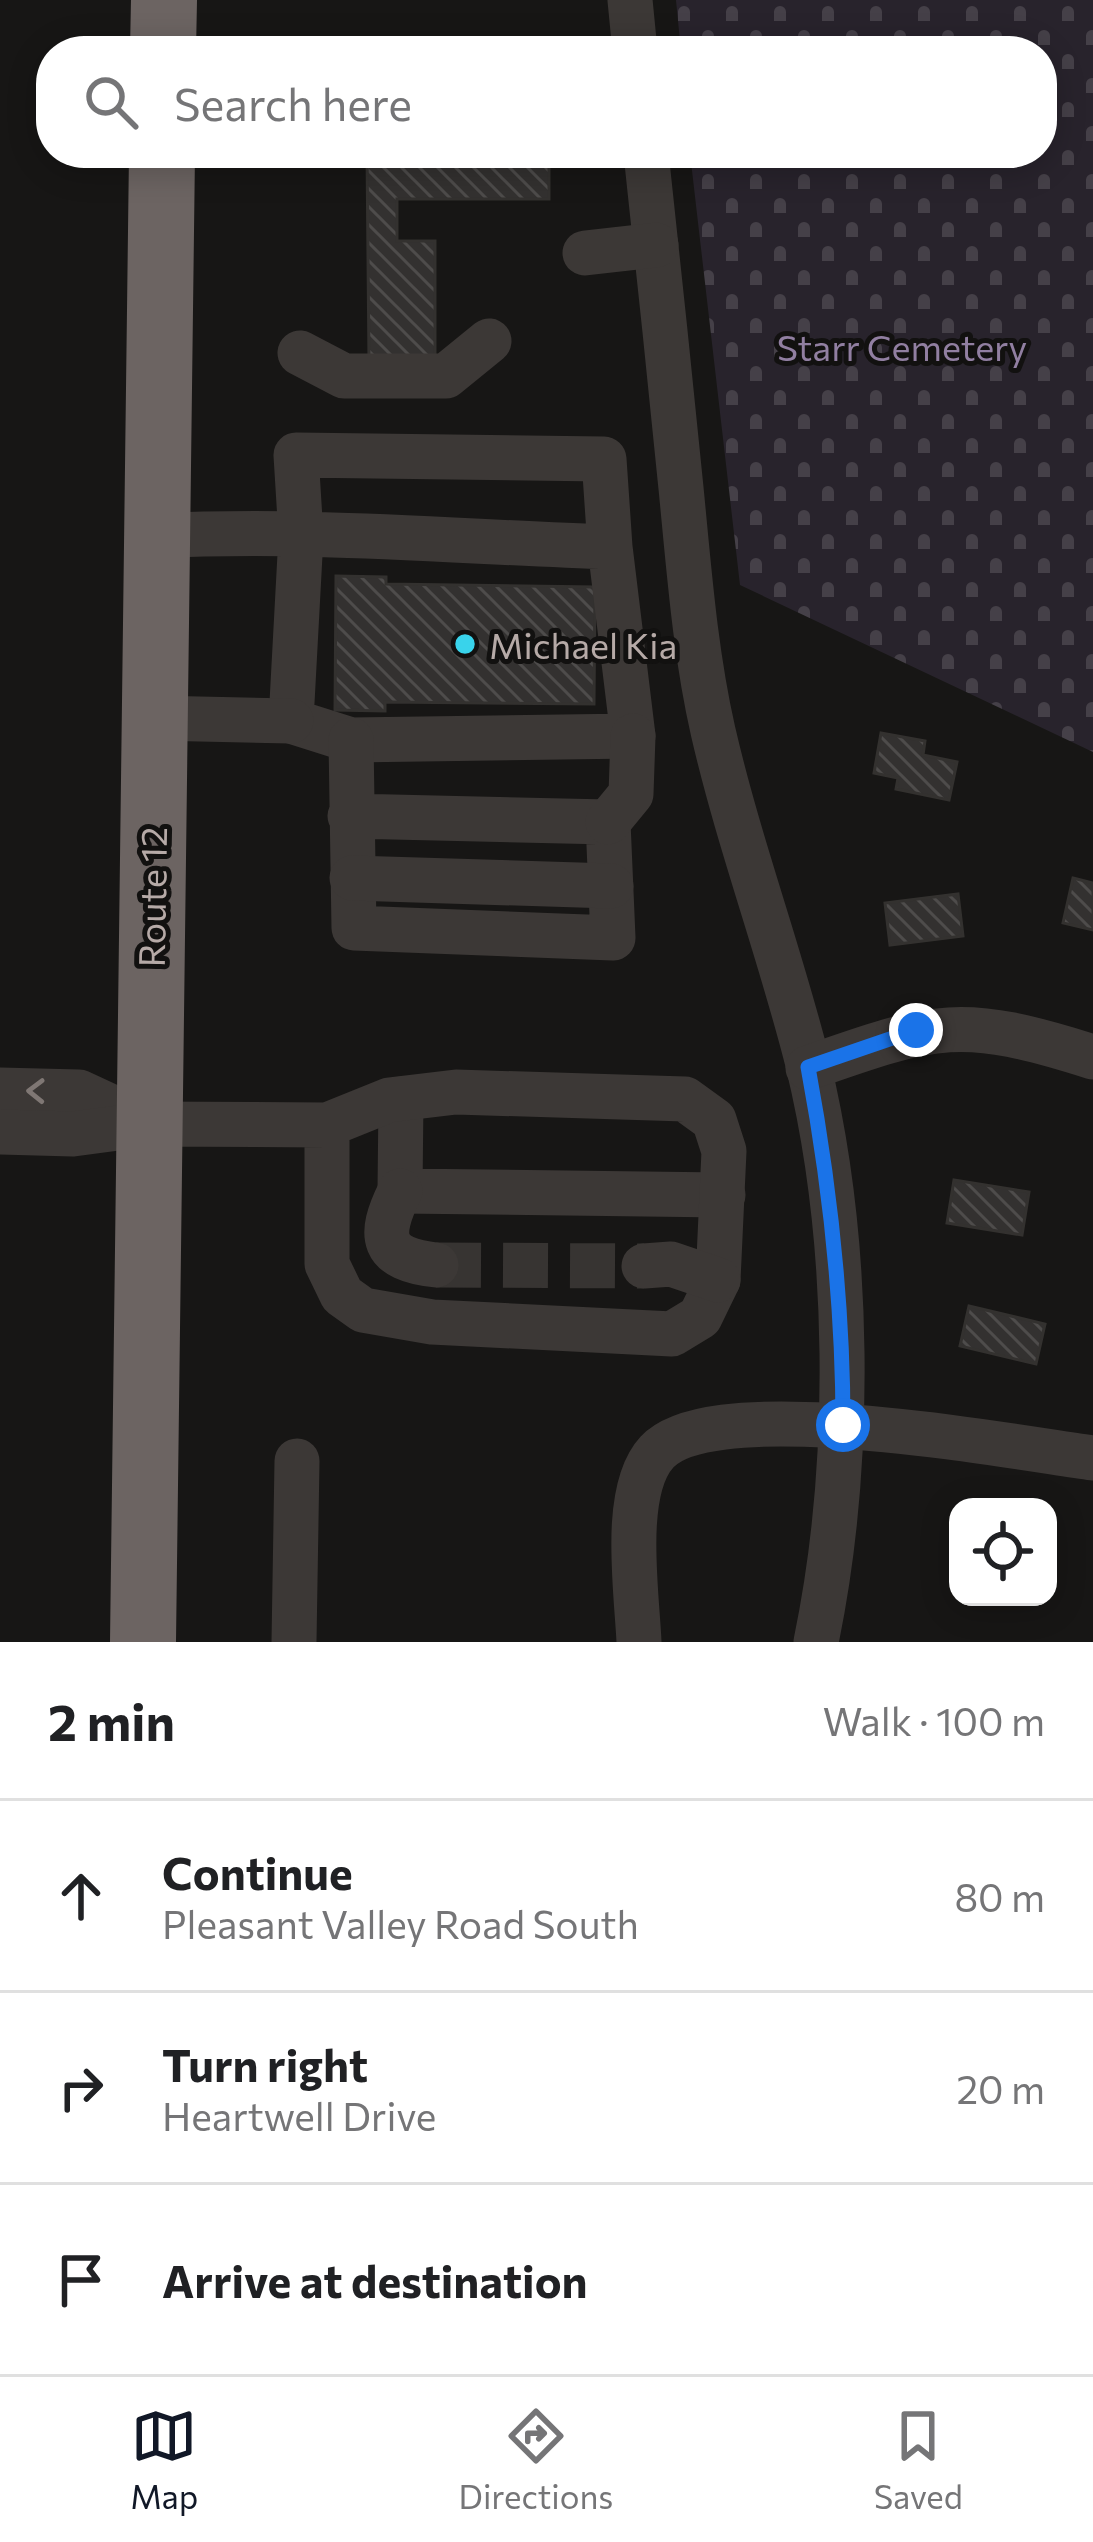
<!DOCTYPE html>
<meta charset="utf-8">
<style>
body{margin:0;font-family:Commissioner,sans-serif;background:#f2f2f2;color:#202124}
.controls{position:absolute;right:36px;bottom:36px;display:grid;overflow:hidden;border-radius:24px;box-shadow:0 6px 30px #0003}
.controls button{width:108px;height:108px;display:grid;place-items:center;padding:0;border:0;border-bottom:3px solid #e0e0e0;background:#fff;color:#202124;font:60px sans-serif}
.stop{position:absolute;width:36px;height:36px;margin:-27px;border:9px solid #1a73e8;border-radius:50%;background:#fff}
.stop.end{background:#1a73e8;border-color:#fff;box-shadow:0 3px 12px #0008}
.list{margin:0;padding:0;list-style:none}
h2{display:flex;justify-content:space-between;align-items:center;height:156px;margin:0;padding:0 48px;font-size:51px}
h2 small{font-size:39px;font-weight:400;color:#757577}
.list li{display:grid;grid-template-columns:78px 1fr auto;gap:36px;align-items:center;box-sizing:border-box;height:192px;padding:0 48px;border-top:3px solid #e0e0e0}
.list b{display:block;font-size:45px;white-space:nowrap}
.list p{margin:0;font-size:39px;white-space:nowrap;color:#757577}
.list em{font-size:39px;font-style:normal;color:#757577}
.icon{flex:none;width:66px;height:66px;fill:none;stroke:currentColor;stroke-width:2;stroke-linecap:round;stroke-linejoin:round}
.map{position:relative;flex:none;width:1093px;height:1642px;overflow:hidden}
.search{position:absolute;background:#fff;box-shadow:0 6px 30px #0003;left:36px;right:36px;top:36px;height:132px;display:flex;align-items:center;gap:30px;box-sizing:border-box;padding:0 42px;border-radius:48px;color:#757577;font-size:45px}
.sheet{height:732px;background:#fff}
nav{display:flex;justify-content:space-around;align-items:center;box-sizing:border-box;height:168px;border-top:3px solid #e0e0e0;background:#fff;font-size:33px;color:#757577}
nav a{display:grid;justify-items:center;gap:6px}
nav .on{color:#111827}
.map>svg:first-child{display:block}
.cemetery{fill:url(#cemetery-stones)}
.building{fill:url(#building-back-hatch);stroke:#33312f;stroke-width:3}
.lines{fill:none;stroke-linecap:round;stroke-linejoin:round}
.minor-tunnel{stroke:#373432;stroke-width:45;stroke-dasharray:45 22;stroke-linecap:butt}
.minor{stroke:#3c3836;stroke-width:45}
.highway{stroke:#6c6462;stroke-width:66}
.oneway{stroke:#7f7774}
.route{stroke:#1a73e8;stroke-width:15}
.poi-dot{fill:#39d3eb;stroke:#121110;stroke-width:4.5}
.labels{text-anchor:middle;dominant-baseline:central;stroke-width:10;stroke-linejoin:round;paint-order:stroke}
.park-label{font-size:36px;fill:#917fa1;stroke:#121110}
.poi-label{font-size:36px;fill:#b6aaa7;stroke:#121110;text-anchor:start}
.street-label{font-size:36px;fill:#b6aaa7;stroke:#121110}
</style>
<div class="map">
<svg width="1093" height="1642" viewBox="0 0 1093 1642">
<defs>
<pattern id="cemetery-stones" width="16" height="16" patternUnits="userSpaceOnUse" patternTransform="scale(3)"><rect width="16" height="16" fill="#28232c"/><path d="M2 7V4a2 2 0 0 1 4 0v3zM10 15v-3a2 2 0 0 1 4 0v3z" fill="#454048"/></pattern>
<pattern id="building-back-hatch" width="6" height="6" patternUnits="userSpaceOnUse" patternTransform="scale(3)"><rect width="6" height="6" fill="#333130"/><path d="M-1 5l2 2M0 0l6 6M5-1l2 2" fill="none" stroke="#4e4c4b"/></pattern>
</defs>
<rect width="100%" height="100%" fill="#171615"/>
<path class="cemetery" d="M676,0h417v752l-353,-167 -50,-432h352v-102h-361z"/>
<g class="building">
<path d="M367,153h182v46h-152v42h38v122h-66z"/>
<path d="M336,576l50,1v7l209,3 -1,117 -209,-2v9l-50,-1z"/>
<path d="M881,733l44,8 -2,14 34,7 -8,38 -53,-11 2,-11 -24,-5z"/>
<path d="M1073,878l20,5v47l-30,-7z"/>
<path d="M958,894l5,42 -73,9 -5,-42z"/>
<path d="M954,1180l75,12 -7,43 -75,-12z"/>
<path d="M969,1306l76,18 -9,40 -76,-18z"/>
</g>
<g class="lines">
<path class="minor-tunnel" d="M436,1265l208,1"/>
<g class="minor">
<path d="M630,0l5,51"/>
<path d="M646,153c12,112 24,223 35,335 8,81 14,164 32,243 26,113 67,221 95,333 43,178 45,399 8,578"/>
<path d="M585,253l71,-8"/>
<path d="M300,353l44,23h102l43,-35"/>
<path d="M157,536c150,-8 303,6 453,11l-6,-88 -308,-4 5,81 -10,185 60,19 282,-4 -23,-189"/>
<path d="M154,718l137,3"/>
<path d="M350,816l258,6 5,116 -259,-10 -3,-188"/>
<path d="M608,822l23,-28 2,-58"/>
<path d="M352,878l259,8"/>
<path d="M808,1068c128,-45 153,-53 285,-11"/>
<path d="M0,1090l79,2 69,32"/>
<path d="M401,1099l-1,92 323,4"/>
<path d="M0,1132l73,2 75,-10 179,1 62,-25 67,-8 229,7 29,21 10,31 -6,129 -18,37 -28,17 -240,-12 -69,-12 -21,-15 -15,-31v-139"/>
<path d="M400,1191c-23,46 -19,68 36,74"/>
<path d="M644,1266l27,-2 47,16"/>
<path d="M294,1642l3,-181"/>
<path d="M639,1642c-2,-49 -18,-151 18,-190 57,-61 354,-5 436,6"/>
</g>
<g class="highway">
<path d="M163,51l1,-51"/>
<path d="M143,1642l19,-1489"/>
</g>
</g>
<defs><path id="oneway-chevron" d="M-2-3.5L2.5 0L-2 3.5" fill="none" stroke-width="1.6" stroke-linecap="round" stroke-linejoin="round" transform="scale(3)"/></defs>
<use class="oneway" href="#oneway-chevron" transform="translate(36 1091) rotate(-179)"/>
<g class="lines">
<path class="route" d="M843,1425c0,-120 -13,-240 -35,-358l108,-37"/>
</g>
<circle class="poi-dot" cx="465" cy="644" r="12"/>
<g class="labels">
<g class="park-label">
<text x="902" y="346">Starr Cemetery</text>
</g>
<g class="poi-label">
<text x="489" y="644">Michael Kia</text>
</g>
<g class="street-label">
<text transform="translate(151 897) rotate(-89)">Route 12</text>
</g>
</g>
</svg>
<div class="controls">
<button><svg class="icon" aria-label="locate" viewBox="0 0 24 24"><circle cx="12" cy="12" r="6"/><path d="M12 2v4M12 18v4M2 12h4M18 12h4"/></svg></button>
</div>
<div class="stop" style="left:843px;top:1425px"></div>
<div class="stop end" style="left:916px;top:1030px"></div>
<div class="search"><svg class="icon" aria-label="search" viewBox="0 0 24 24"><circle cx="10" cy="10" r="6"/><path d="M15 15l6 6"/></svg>Search here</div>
</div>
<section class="sheet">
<h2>2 min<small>Walk · 100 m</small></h2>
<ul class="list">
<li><svg class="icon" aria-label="ahead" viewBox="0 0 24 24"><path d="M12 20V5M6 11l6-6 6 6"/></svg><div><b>Continue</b><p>Pleasant Valley Road South</p></div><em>80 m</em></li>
<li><svg class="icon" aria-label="right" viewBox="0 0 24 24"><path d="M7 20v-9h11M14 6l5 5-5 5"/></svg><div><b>Turn right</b><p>Heartwell Drive</p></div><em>20 m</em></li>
<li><svg class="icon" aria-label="arrive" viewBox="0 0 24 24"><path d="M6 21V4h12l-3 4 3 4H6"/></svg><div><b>Arrive at destination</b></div></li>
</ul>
</section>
<nav>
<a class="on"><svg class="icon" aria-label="map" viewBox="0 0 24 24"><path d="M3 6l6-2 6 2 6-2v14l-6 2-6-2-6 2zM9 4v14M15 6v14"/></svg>Map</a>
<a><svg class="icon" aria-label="directions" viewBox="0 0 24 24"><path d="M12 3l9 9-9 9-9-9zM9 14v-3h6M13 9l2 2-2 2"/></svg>Directions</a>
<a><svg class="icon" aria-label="saved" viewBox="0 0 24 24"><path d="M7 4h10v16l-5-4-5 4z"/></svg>Saved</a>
</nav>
